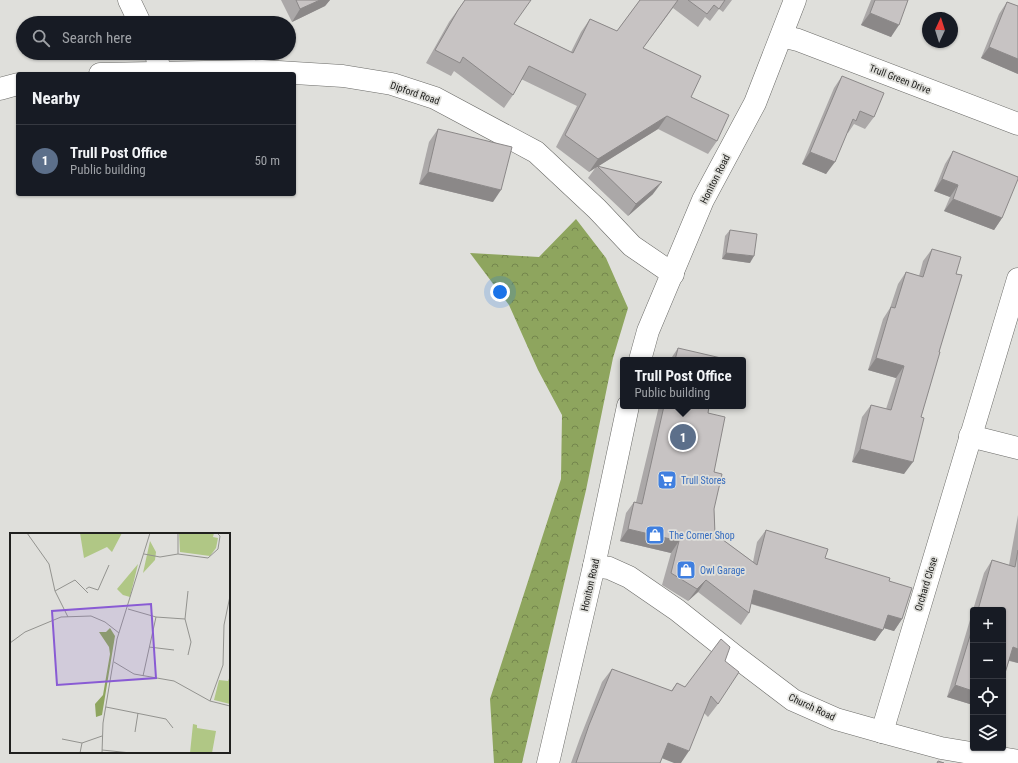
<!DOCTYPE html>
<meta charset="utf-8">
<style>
body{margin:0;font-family:"Roboto Condensed",sans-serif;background:#242831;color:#f1f3f6}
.controls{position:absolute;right:12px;bottom:12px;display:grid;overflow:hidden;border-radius:4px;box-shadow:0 1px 3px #0004}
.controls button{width:36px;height:36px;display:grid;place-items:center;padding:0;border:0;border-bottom:1px solid #363941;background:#171b24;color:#f1f3f6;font:20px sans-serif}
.compass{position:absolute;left:922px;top:12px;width:36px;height:36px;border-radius:50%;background:#171b24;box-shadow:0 1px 3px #0004;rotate:4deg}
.you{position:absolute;left:500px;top:292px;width:14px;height:14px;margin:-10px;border:3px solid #fff;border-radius:50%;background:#1a73e8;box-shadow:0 0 0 6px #1a73e833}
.badge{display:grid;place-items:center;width:26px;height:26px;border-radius:50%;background:#b45309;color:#fff;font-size:13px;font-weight:700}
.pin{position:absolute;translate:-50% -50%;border:2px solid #fff;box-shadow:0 1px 4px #0006}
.popup{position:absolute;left:620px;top:357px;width:126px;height:52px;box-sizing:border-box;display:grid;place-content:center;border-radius:4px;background:#171b24;filter:drop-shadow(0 1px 3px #0005);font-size:13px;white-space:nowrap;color:#9ea1a6}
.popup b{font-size:15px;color:#f1f3f6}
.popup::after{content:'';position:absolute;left:50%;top:100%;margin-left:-8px;border:8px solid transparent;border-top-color:#171b24}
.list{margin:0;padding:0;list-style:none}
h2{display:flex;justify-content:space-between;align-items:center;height:52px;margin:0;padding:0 16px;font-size:17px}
h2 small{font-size:13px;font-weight:400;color:#9ea1a6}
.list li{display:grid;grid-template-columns:26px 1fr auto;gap:12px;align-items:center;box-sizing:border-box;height:72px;padding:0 16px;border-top:1px solid #363941}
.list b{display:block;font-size:15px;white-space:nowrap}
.list p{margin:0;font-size:13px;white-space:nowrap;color:#9ea1a6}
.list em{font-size:13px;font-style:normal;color:#9ea1a6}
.icon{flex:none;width:22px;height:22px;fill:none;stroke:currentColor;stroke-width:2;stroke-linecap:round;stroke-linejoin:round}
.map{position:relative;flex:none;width:1018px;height:763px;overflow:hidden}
.search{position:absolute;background:#171b24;box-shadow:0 1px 3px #0004;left:16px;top:16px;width:280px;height:44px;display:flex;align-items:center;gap:10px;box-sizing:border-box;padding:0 14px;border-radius:22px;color:#9ea1a6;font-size:15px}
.panel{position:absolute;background:#171b24;box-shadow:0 1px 3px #0004;left:16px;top:72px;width:280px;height:124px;border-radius:4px}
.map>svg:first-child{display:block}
.forest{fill:url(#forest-crowns)}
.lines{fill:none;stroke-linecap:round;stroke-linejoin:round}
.street-casing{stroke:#6b6b68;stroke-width:23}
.secondary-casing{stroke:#6b6b68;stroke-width:23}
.street{stroke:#fff;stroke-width:22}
.secondary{stroke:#fff;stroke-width:22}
.wall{fill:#aba8a8}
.shaded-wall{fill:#8b8888}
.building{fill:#c7c3c3;stroke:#8b8888}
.labels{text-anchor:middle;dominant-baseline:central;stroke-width:3.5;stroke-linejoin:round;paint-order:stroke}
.street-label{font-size:10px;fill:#20201e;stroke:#dfdfdb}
.shop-label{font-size:10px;fill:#366cbe;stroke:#dfdfdb;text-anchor:start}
.inset-road{fill:none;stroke:#93938f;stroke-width:1}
.view{fill:#895bd4;fill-opacity:0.15;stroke:#895bd4;stroke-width:2}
.inset-edge{fill:none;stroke:#20201e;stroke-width:2}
</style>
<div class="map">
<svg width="1018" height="763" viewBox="0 0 1018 763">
<defs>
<pattern id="forest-crowns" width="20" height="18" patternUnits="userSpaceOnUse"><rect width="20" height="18" fill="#8ea55e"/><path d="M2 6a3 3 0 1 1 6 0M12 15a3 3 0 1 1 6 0" fill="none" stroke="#74864d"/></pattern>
</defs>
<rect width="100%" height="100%" fill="#dfdfdb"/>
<path class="forest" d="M576,219l30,39 22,50 -15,50 -27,132 -64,273h-28l-4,-64 71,-220 1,-64 -24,-45 -29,-65 -39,-52 69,4z"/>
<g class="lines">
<defs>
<g id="street">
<path d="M129,0l11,23"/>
<path d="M782,36l16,4 220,84"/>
<path d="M156,53l4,20"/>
<path d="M100,74l162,-3 81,5 49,8 43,14 101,54 61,57 35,37 41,28"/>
<path d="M0,89l18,-5"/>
<path d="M970,436l48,12"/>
<path d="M594,566l15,2 20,9 48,33 58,46 58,44 43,19 46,13 59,16 77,13"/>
<path d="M882,732l136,-453"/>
</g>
<g id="secondary">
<path d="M640,360l8,-29 55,-131 52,-97 40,-103"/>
<path d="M548,763l46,-197 34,-160"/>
</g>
</defs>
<use href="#street" class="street-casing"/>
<use href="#secondary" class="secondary-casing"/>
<use href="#street" class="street"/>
<use href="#secondary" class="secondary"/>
</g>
<g class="wall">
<path d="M281,0h49l-5,6 -33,16z"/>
<path d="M465,0l49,24 57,28 10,-20 9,-13 27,12 23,-31h92l-9,12 -4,-3 -9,12 -5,-4 -7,10 -25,-19 -30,40 48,49 26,44 -9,13 -50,-25 -61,38 56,27 -25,22 -40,-38 8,-11 -7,5 -33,-25 21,-41 -56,-27 -8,16 -9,13 -50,-37 -3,5 -25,-13 23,-41z"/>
<path d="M871,0h37l-17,37 -30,-12z"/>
<path d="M1007,2l11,4v68l-37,-16 18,-44z"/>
<path d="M842,76l32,41 -9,12 -11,-5 -6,9h-1l-21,41 -24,-10 32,-76z"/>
<path d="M438,129l55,73 -74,-18 10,-42z"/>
<path d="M953,151l49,67 -8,12 -50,-19 6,-14 -16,-6 11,-27z"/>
<path d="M730,230l20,33 -28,-4 3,-23z"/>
<path d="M932,249l24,25 -17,78 -35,122 -52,-12 10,-45 9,-12 15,4 10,-31 -28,-8 15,-51 7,-11 8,-24 8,-12 13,4 4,-15z"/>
<path d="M678,348l42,12h-50z"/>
<path d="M659,406h50l-1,7 6,59v37l1,25 38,28 4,-20 9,-12 59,28 64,23 13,38 -8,12 -10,-3 -9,13 -124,-37 -2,9 -8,12 -43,-33 -10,9 -26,-16 9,-32 -51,-12 6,-28 8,-11h2z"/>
<path d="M1018,515v148l-9,-2 -4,12 -2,2v-65h-30v95l-26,-8 37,-124 8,-13 17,5z"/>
<path d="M725,661l-7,43 -10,13 -4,-4 -42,45 -2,5h-89l9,-25 22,-56 10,-13 59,22 6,-8 8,4z"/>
</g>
<g class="shaded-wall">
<path d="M320,0h10l-5,6 -33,16 8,-13z"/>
<path d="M870,13l29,12 -8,12 -30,-12z"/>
<path d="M989,47l29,12v15l-37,-16z"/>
<path d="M667,116l-9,13 -69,43 9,-13z"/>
<path d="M810,152l25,10 -9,12 -24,-10z"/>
<path d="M428,172l73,18 -8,12 -74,-18z"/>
<path d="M942,179l16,6 -8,12 -16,-6z"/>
<path d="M662,182l-9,12 -25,22 8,-12z"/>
<path d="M953,199l49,19 -8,12 -50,-19z"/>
<path d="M726,253l28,3 -4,7 -28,-4z"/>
<path d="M876,358l28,8 -8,12 -28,-8z"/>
<path d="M860,449l53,13 -9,12 -52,-12z"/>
<path d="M628,529l51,12 -8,12 -51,-12z"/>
<path d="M706,580l-8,12 -10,9 9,-12z"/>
<path d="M754,590l129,40 -8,11 -129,-39z"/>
<path d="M888,615l14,4 -8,12 -14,-4z"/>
<path d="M1013,647l5,2v14l-14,-4z"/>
<path d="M955,685l18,6v14l-26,-8z"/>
<path d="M668,743l21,8 -8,12h-7l-15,-6z"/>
</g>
<g class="building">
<path d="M296,0h24l-20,9z"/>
<path d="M465,0h66l-17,24 59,29 17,-34 27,12 23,-31h38l-35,48 58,28 -10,21 38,18 -12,26 -50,-25 -69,43 -33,-24 21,-41 -57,-28 -16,29 -50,-38 -3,6 -25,-13 23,-40z"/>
<path d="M688,0h37l-6,9 -5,-4 -7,9z"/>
<path d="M875,0h33l-9,25 -29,-12z"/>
<path d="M1007,2l11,4v53l-29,-12z"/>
<path d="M842,76l42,17 -10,24 -14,-6 -4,10 -3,-2 -18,43 -25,-10z"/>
<path d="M438,129l74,18 -11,43 -73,-18z"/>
<path d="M953,151l65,26v2l-16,39 -49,-19 5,-14 -16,-6z"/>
<path d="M597,166l65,16 -26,22z"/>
<path d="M730,230l27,4 -3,22 -28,-3z"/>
<path d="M932,249l29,8 -5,17 6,1 -23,77h1l-19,65 3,1 -11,44 -53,-13 11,-44 20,5 13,-44 -28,-8 15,-51 4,1 11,-36 17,5z"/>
<path d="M678,348l43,10 -1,2h-45z"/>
<path d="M664,406h45l-1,7 17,4 -11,55 8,2 -8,35 1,25 42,31 9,-35 62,19 -3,9 65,20 -1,3 23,7 -10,31 -14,-4 -5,15 -129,-40 -5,23 -43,-33 -9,9 -26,-16 8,-32 -51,-12 6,-27 8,2z"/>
<path d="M1018,550v99l-5,-2 -8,26 -2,-1v-62h-25l14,-50 23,7z"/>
<path d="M973,626v65l-18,-6z"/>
<path d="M721,639l9,8 -5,14 14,11 -21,32 -7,-8 -22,55 -21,-8 -8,20h-84l13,-38 23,-56 60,22 5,-8 8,4z"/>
<path d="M938,761l6,2h-7z"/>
</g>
<defs>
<symbol id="supermarket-square" viewBox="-11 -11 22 22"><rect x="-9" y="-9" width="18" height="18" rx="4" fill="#3f7fe0" stroke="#dfdfdb"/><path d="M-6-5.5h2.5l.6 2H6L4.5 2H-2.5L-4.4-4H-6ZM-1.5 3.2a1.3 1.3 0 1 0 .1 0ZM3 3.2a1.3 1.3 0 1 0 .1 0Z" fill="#fff"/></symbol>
<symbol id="shop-square" viewBox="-11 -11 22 22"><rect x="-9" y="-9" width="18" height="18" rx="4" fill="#3f7fe0" stroke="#dfdfdb"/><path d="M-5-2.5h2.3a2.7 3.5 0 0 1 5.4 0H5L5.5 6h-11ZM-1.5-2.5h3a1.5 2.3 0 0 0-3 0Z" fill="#fff"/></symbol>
</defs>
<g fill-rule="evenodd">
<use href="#supermarket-square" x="656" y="469" width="22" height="22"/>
<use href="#shop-square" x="644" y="524" width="22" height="22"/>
<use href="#shop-square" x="675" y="559" width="22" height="22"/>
</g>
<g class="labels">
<g class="street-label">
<text transform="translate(900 79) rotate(21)">Trull Green Drive</text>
<text transform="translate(415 93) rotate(19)">Dipford Road</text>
<text transform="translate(715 179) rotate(-63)">Honiton Road</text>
<text transform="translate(926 584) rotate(-73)">Orchard Close</text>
<text transform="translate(590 585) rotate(-77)">Honiton Road</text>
<text transform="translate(812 707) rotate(25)">Church Road</text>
</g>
<g class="shop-label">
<text x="681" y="480">Trull Stores</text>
<text x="669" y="535">The Corner Shop</text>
<text x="700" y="570">Owl Garage</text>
</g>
</g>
<g transform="translate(10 533)">
<rect width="220" height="220" fill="#dfdfdb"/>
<path d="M70,0h42l-10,19 -5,-5 -23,11zM169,0h35l-1,4 5,1 -2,10 -6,8 -30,-4zM140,8l6,11 -1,8 -12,13zM128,31l-8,33 -7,-2 -6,-6zM183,191l4,1v3l19,3 -4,22h-22z" fill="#b0c785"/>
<path d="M100,95l5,8 -13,79 -6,2 -1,-13 8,-9 7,-41 -1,-7 -10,-15h7z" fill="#8ea55e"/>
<path d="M220,143v28l-16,-4 5,-20 9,1z" fill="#b0c785"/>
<path class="inset-road" d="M17,0l22,31 6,27 13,26M134,21l16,3 18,-3 30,4 10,-9 2,-13 -3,-3M168,21v-21M76,56l3,-2 9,3 11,-25M45,58l20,-11 13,13M118,76l28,8 29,2 3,-28M175,86l6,23 -3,13M0,110l15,-11 36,-15 30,-1 14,6 14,11M139,114l25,3M104,129l20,12 40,7 36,20 20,5M133,143l13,-59M200,168l13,-36 1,-40 6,-29M96,174l60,12 7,9M125,199l3,-19M52,206l20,4M92,217l29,3M70,220l2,-10 20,-7M92,220l1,-30 14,-84 33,-106"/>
<path class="view" d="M141,71l5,74 -99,7 -5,-74z"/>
<rect width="220" height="220" class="inset-edge"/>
</g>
</svg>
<div class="controls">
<button>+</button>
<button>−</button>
<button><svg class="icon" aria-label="locate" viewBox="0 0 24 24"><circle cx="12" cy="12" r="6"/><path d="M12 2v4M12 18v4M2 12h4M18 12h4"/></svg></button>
<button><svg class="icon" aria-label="layers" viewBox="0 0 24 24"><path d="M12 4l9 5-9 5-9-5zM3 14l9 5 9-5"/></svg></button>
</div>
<svg class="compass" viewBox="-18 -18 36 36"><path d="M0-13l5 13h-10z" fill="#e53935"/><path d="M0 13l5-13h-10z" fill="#9ea1a6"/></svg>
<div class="you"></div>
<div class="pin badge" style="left:683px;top:437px;background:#5c6f8a">1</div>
<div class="popup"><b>Trull Post Office</b>Public building</div>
<div class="search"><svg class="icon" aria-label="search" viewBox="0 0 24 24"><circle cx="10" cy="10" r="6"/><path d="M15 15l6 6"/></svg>Search here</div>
<section class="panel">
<h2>Nearby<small></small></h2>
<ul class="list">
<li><span class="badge" style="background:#5c6f8a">1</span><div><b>Trull Post Office</b><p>Public building</p></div><em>50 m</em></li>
</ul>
</section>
</div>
